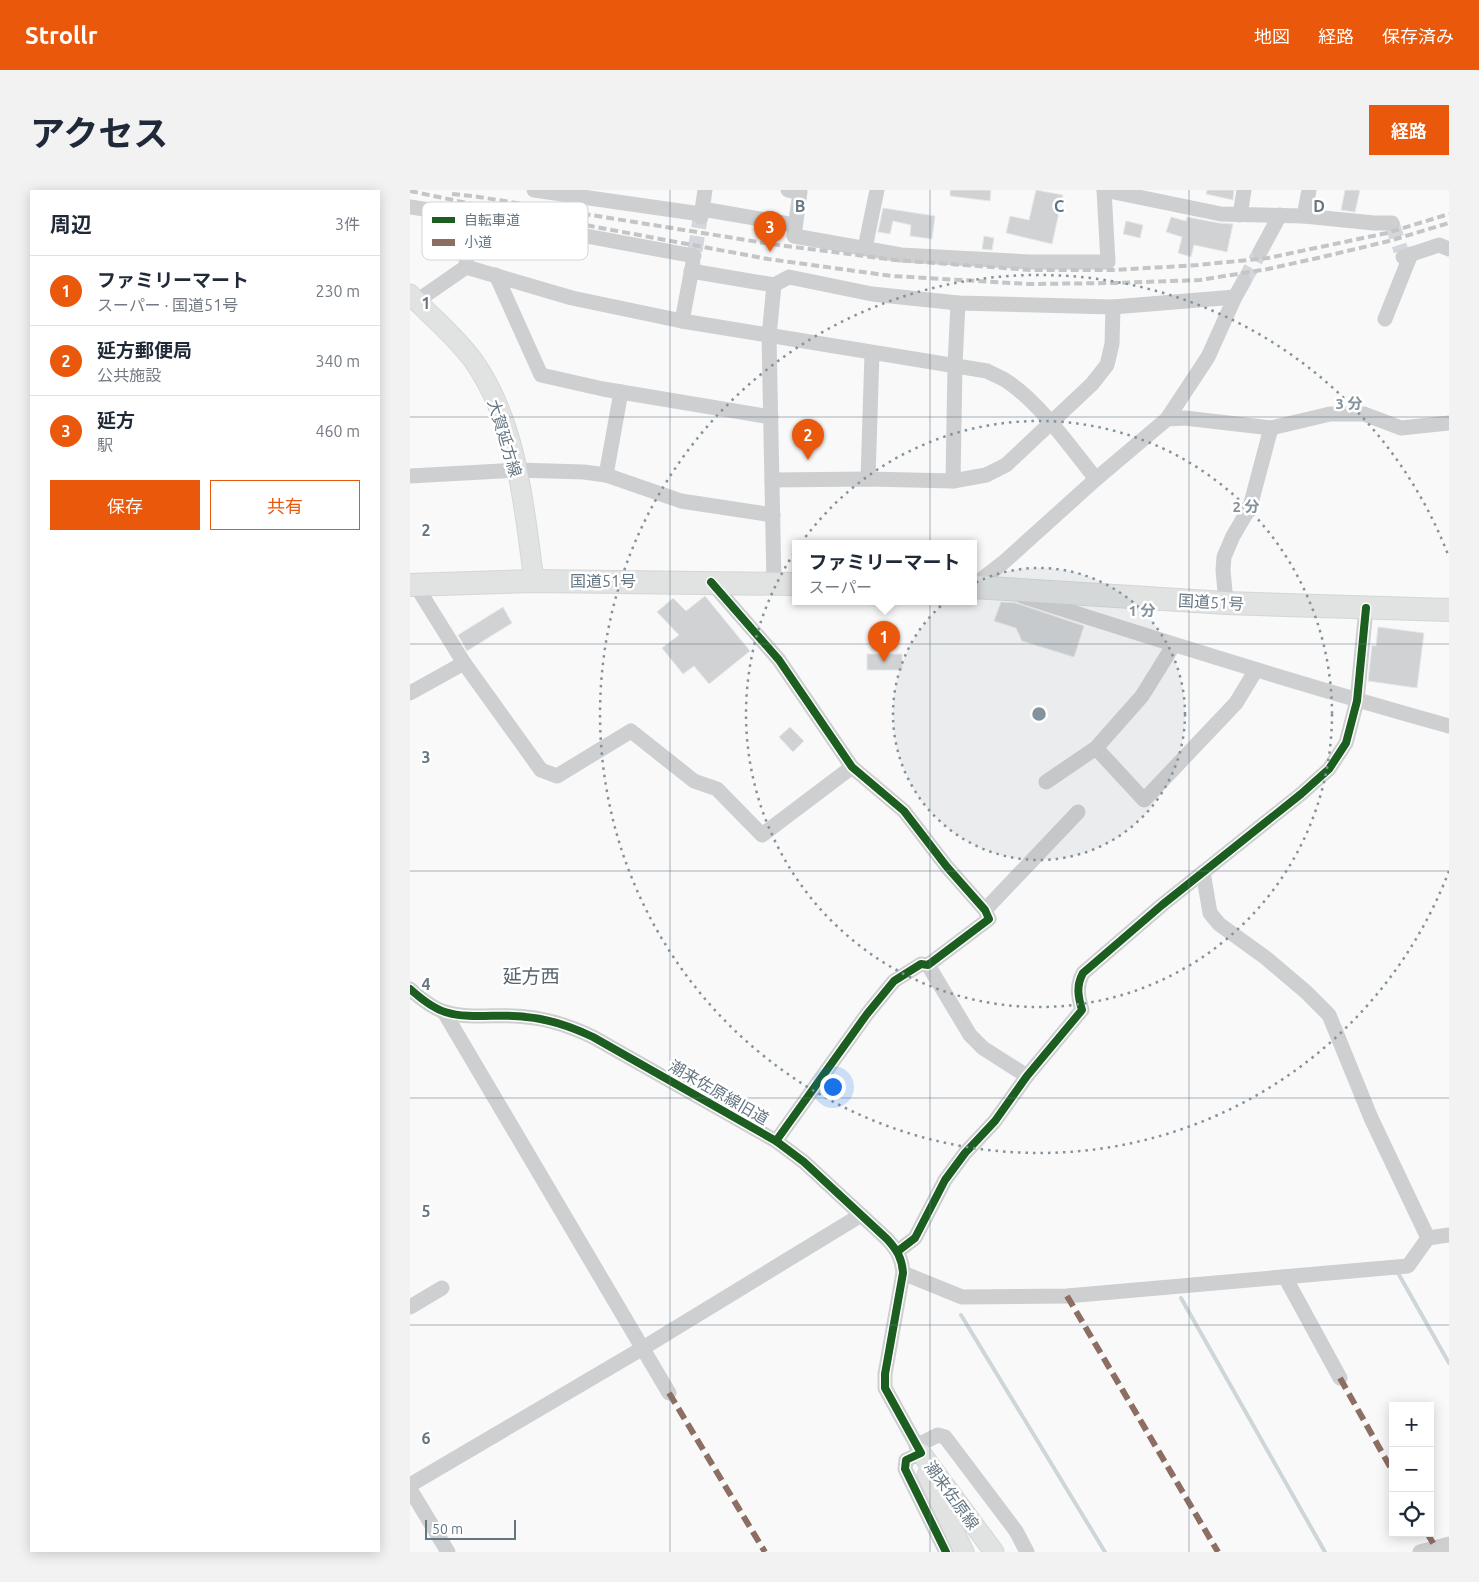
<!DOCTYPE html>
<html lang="ja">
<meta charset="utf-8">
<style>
body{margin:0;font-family:Ubuntu,"Noto Sans JP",sans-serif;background:#f2f2f3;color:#1f2937}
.controls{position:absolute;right:15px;bottom:15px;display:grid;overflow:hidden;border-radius:0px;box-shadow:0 2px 12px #0003}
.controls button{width:45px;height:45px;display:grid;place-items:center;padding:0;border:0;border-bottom:1px solid #e0e1e3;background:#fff;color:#1f2937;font:25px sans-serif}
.scale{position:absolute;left:15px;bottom:12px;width:91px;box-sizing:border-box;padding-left:5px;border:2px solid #657683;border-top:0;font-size:14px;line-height:18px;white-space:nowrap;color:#657683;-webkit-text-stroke:4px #fff;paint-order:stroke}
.you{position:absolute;left:422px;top:896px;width:18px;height:18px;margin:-12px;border:4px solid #fff;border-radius:50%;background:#1a73e8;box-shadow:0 0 0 8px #1a73e833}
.badge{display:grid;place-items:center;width:32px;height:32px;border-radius:50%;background:#ea580c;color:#fff;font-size:16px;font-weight:700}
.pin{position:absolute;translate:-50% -41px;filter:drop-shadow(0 1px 2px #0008)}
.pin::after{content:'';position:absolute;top:26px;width:18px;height:15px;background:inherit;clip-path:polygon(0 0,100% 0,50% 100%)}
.popup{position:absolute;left:382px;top:350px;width:185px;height:65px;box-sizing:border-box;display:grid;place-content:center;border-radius:0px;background:#fff;filter:drop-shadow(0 1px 4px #0005);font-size:16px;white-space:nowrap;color:#747a83}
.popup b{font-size:19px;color:#1f2937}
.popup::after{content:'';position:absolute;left:50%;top:100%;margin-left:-10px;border:10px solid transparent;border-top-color:#fff}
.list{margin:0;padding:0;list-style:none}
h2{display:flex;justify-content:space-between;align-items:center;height:65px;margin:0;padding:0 20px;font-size:21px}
h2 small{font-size:16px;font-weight:400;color:#747a83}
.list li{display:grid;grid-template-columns:32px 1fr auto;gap:15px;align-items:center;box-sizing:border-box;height:70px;padding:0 20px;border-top:1px solid #e0e1e3}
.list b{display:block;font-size:19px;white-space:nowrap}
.list p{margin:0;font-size:16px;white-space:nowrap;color:#747a83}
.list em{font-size:16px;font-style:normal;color:#747a83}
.actions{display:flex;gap:10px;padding:15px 20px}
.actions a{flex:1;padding:11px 0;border:1px solid #ea580c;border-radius:0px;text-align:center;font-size:18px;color:#ea580c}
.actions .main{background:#ea580c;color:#fff}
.icon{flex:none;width:28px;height:28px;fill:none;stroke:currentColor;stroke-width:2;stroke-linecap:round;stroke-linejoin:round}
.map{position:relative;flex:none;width:1039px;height:1362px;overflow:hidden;border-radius:0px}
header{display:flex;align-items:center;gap:30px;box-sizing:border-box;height:70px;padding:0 25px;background:#ea580c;color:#fff}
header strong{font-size:24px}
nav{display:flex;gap:28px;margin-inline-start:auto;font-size:18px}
.intro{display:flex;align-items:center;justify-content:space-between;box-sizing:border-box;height:120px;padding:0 30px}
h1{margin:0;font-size:35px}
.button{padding:12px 22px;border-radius:0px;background:#ea580c;color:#fff;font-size:18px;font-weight:700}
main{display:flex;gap:30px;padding:0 30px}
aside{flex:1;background:#fff;border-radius:0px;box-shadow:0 2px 12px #0003}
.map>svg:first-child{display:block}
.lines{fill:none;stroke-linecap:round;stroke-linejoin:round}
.stream{stroke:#ced6d9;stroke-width:4}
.building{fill:#d0d2d3;stroke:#e8e8e8}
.minor-tunnel{stroke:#d4d8dc;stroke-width:15;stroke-dasharray:15 8;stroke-linecap:butt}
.major-casing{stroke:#d5d6d7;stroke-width:21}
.highway-casing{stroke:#d5d6d6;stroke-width:24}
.minor{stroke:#cecfd0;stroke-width:15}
.major{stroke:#e1e2e2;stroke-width:19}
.highway{stroke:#e1e2e2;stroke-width:22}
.rail{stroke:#c3c5c6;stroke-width:4;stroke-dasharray:8 4;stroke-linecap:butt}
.quiet{stroke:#8d6e63;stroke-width:6;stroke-dasharray:12 6;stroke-linecap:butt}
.cycleway-casing{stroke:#fff;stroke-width:11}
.cycleway{stroke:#1b5e20;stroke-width:8}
.grid{fill:none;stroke:#657683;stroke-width:1;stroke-opacity:0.55}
.ring{fill:none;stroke:#84929c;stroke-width:2.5;stroke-dasharray:2.5 5}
.labels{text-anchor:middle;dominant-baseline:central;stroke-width:5;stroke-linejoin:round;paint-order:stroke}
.street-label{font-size:16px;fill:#657683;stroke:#fff}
.quarter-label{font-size:19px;fill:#57646e;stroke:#fff}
.key{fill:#fff;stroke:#d1d6da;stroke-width:1}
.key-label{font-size:14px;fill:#657683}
.grid-label{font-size:16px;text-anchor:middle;font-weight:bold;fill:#657683;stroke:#fff;stroke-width:5;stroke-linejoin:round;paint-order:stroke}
.centre{fill:#84929c;stroke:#fff;stroke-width:2.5}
.ring-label{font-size:15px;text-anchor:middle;font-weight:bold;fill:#84929c;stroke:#fff;stroke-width:5;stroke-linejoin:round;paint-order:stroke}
</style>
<header>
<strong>Strollr</strong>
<nav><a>地図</a><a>経路</a><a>保存済み</a></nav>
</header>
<div class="intro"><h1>アクセス</h1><a class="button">経路</a></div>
<main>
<aside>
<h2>周辺<small>3件</small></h2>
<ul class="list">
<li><span class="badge">1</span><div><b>ファミリーマート</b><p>スーパー · 国道51号</p></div><em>230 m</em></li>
<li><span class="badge">2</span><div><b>延方郵便局</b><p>公共施設</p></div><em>340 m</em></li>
<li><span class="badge">3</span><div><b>延方</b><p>駅</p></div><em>460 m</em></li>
</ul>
<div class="actions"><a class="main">保存</a><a>共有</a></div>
</aside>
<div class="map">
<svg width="1039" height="1362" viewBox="0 0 1039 1362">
<rect width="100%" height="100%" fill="#f9f9f9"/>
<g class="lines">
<g class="stream">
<path d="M985,1083h3l51,90"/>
<path d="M771,1108l144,254"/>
<path d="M551,1125l144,237"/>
</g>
</g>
<g class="building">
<path d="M540,0h41l-1,11 -40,-5z"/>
<path d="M626,0l27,5 -11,49 -46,-11 4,-17 19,4z"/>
<path d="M797,0h27l-1,10 -27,-6z"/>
<path d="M935,0h15l-5,22 -14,-2z"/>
<path d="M473,18l52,8 -3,23 -22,-3 1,-11 -18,-4 -3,13 -12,-2z"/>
<path d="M761,27l15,4 1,-4 32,6 14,1 -6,28 -33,-7 -3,12 -13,-4 4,-16 -16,-5z"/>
<path d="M716,31l17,4 -3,13 -17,-4z"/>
<path d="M574,46l10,2 -2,12 -10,-1z"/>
<path d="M295,406l45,55 -41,33 -15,-18 -11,8 -21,-26 17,-13 -22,-23 16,-14 13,13z"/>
<path d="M591,412l15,1 68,23 -10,31 -52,-16 -6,-13 -22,-7z"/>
<path d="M93,417l9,16 -45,28 -9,-16z"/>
<path d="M968,437l46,6 -7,55 -49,-7 4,-36 4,1z"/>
<rect x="457" y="464" width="35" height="16"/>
<path d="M380,537l14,14 -11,11 -14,-15z"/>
</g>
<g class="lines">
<g class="minor-tunnel">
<path d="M982,33l9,28"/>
<path d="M285,61l5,-32"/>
<path d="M834,91l16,-29"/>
</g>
<defs>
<g id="major">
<path d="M0,104c21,23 47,43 65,69 43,63 49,144 59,218"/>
<path d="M511,1263l73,99"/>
<path d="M517,1285l37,77"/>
</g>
<g id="highway">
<path d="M0,395l124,-4 261,3"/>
<path d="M563,397l253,16 223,7"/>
</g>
</defs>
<use href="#major" class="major-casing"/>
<use href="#highway" class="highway-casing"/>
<g class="minor">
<path d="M124,0l167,24"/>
<path d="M378,0l12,2 -6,44 107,19 129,7h78l-4,-72"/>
<path d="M694,0l117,24 83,2 70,7h18"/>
<path d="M0,17l117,18 167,31"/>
<path d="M292,19l93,16"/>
<path d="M830,25l4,-25"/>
<path d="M894,26l5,-26"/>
<path d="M291,27l4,-27"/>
<path d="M455,58l12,-58"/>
<path d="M850,62l20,-37"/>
<path d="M993,67l36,-12 10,4"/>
<path d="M56,77l3,-51"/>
<path d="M281,81l83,14 -5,51 5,247"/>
<path d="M86,85l45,100 62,14 168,28"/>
<path d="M364,95l15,-8 83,17 86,9 155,4 122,-10"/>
<path d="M7,111l49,-34 106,31 110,23 305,50c7,4 15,6 21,11 33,22 63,66 88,97"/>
<path d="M975,129l26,-65"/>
<path d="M272,131l11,-58"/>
<path d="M757,229l41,-62 27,-60 9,-16"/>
<path d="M196,285l15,-83"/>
<path d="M0,286l107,-6 67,2 22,3 75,26 92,14"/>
<path d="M458,289l4,-126"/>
<path d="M362,290l96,-1 85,2 33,-6 20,-10 86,-81 15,-19 5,-21 1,-37"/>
<path d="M543,291l2,-116 3,-62"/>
<path d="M301,392l68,78 73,107 52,44 43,56 38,43 4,9 -61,46 -7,-1 -27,17 -27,33 -91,127"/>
<path d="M5,394l49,79 77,107 16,6 74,-45 63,50 23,8 45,46 90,-68"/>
<path d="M563,396l31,-24 92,-83 71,-60 18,-1 86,10 59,-14h34l37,14 48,-5"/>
<path d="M612,406c142,46 284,90 427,130"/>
<path d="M816,413l-3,-33 1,-13 9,-21 17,-29 21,-79"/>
<path d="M0,503l54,-30"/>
<path d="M686,558l48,52 92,-97 20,-33"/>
<path d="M636,592l50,-34 46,-52 31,-50"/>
<path d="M793,682l7,41 9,11 47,34 40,34 23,23 42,103 57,120"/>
<path d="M575,720l93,-98"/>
<path d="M518,775l42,70 13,13 44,28"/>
<path d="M0,799c10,9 22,19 35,23 26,8 55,1 81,5 24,2 46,10 67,20l183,104 28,21 83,77c10,11 15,19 16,34l-18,101v14l36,65 -15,7 -1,9 41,83"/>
<path d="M34,822l225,381"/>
<path d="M488,1061l17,-13 30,-58 20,-27 30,-32 32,-45 55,-66c-4,-14 -6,-24 1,-37l79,-68 139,-111 28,-25 17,-26 11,-42 9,-93"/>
<path d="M493,1083l59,24 105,-1 341,-30 20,-28 21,-3"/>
<path d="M875,1087l55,101"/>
<path d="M0,1117l32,-19"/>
<path d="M506,1256l22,-11 7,2 71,94 11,21"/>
<path d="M0,1295l233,-137 218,-133"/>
<path d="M0,1299l38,63"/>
<path d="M1010,1362l29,-8"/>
</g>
<use href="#major" class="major"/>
<use href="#highway" class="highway"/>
<g class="rail">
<path d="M0,1l62,13 296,55 124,17 137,8 86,-1 85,-3 68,-11 54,-12 67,-16 60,-18"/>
<path d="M42,4l21,2 298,48 124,16 136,10h84l83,-5 70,-7 119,-25 62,-19"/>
</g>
<g class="quiet">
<path d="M657,1106l151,256"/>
<path d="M930,1188l53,94"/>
<path d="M259,1203l96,159"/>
<path d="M1017,1343l9,15"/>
</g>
<defs>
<g id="cycleway">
<path d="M301,392l68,78 73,107 52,44 43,56 38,43 4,9 -61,46 -7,-1 -27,17 -27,33 -91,127"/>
<path d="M0,799c10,9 22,19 35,23 26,8 55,1 81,5 24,2 46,10 67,20l183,104 28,21 83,77c10,11 15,19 16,34l-18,101v14l36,65 -15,7 -1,9 41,83"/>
<path d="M488,1061l17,-13 30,-58 20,-27 30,-32 32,-45 55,-66c-4,-14 -6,-24 1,-37l79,-68 139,-111 28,-25 17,-26 11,-42 9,-93"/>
</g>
</defs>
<use href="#cycleway" class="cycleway-casing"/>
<use href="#cycleway" class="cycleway"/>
</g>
<path class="grid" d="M260,0v1362M520,0v1362M779,0v1362M0,227h1039M0,454h1039M0,681h1039M0,908h1039M0,1135h1039"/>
<circle cx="629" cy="524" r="146" fill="#84929c" fill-opacity=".12"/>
<g class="ring">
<circle cx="629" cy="524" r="146"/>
<circle cx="629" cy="524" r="293"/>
<path d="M1039 681A439 439 0 1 1 1039 367"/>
</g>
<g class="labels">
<g class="street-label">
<text transform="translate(95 248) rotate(73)">大賀延方線</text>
<text x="193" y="391">国道51号</text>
<text transform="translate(801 412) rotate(3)">国道51号</text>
<text transform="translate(309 902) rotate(30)">潮来佐原線旧道</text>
<text transform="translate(542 1305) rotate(54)">潮来佐原線</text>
</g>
<g class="quarter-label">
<text x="121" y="786">延方西</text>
</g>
</g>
<rect x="12" y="12" width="166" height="58" rx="8" class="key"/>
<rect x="22" y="27" width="23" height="6" fill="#1b5e20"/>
<rect x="22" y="49" width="23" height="7" fill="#8d6e63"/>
<g class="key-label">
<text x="54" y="35">自転車道</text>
<text x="54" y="57">小道</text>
</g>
<g class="grid-label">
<text x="390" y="22">B</text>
<text x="649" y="22">C</text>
<text x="909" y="22">D</text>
<text x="16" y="119">1</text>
<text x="16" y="346">2</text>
<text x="16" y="573">3</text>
<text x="16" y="800">4</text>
<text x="16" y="1027">5</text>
<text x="16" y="1254">6</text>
</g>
<circle cx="629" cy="524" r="8" class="centre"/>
<g class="ring-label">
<text x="939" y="219">3 分</text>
<text x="836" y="322">2 分</text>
<text x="732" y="426">1 分</text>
</g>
</svg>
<div class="controls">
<button>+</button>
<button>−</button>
<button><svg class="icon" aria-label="locate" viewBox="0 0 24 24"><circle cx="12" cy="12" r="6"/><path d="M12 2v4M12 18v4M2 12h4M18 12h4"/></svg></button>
</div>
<div class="scale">50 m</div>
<div class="you"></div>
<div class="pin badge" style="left:474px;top:472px">1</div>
<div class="popup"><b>ファミリーマート</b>スーパー</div>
<div class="pin badge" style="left:398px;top:270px">2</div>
<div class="pin badge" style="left:360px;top:62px">3</div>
</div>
</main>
